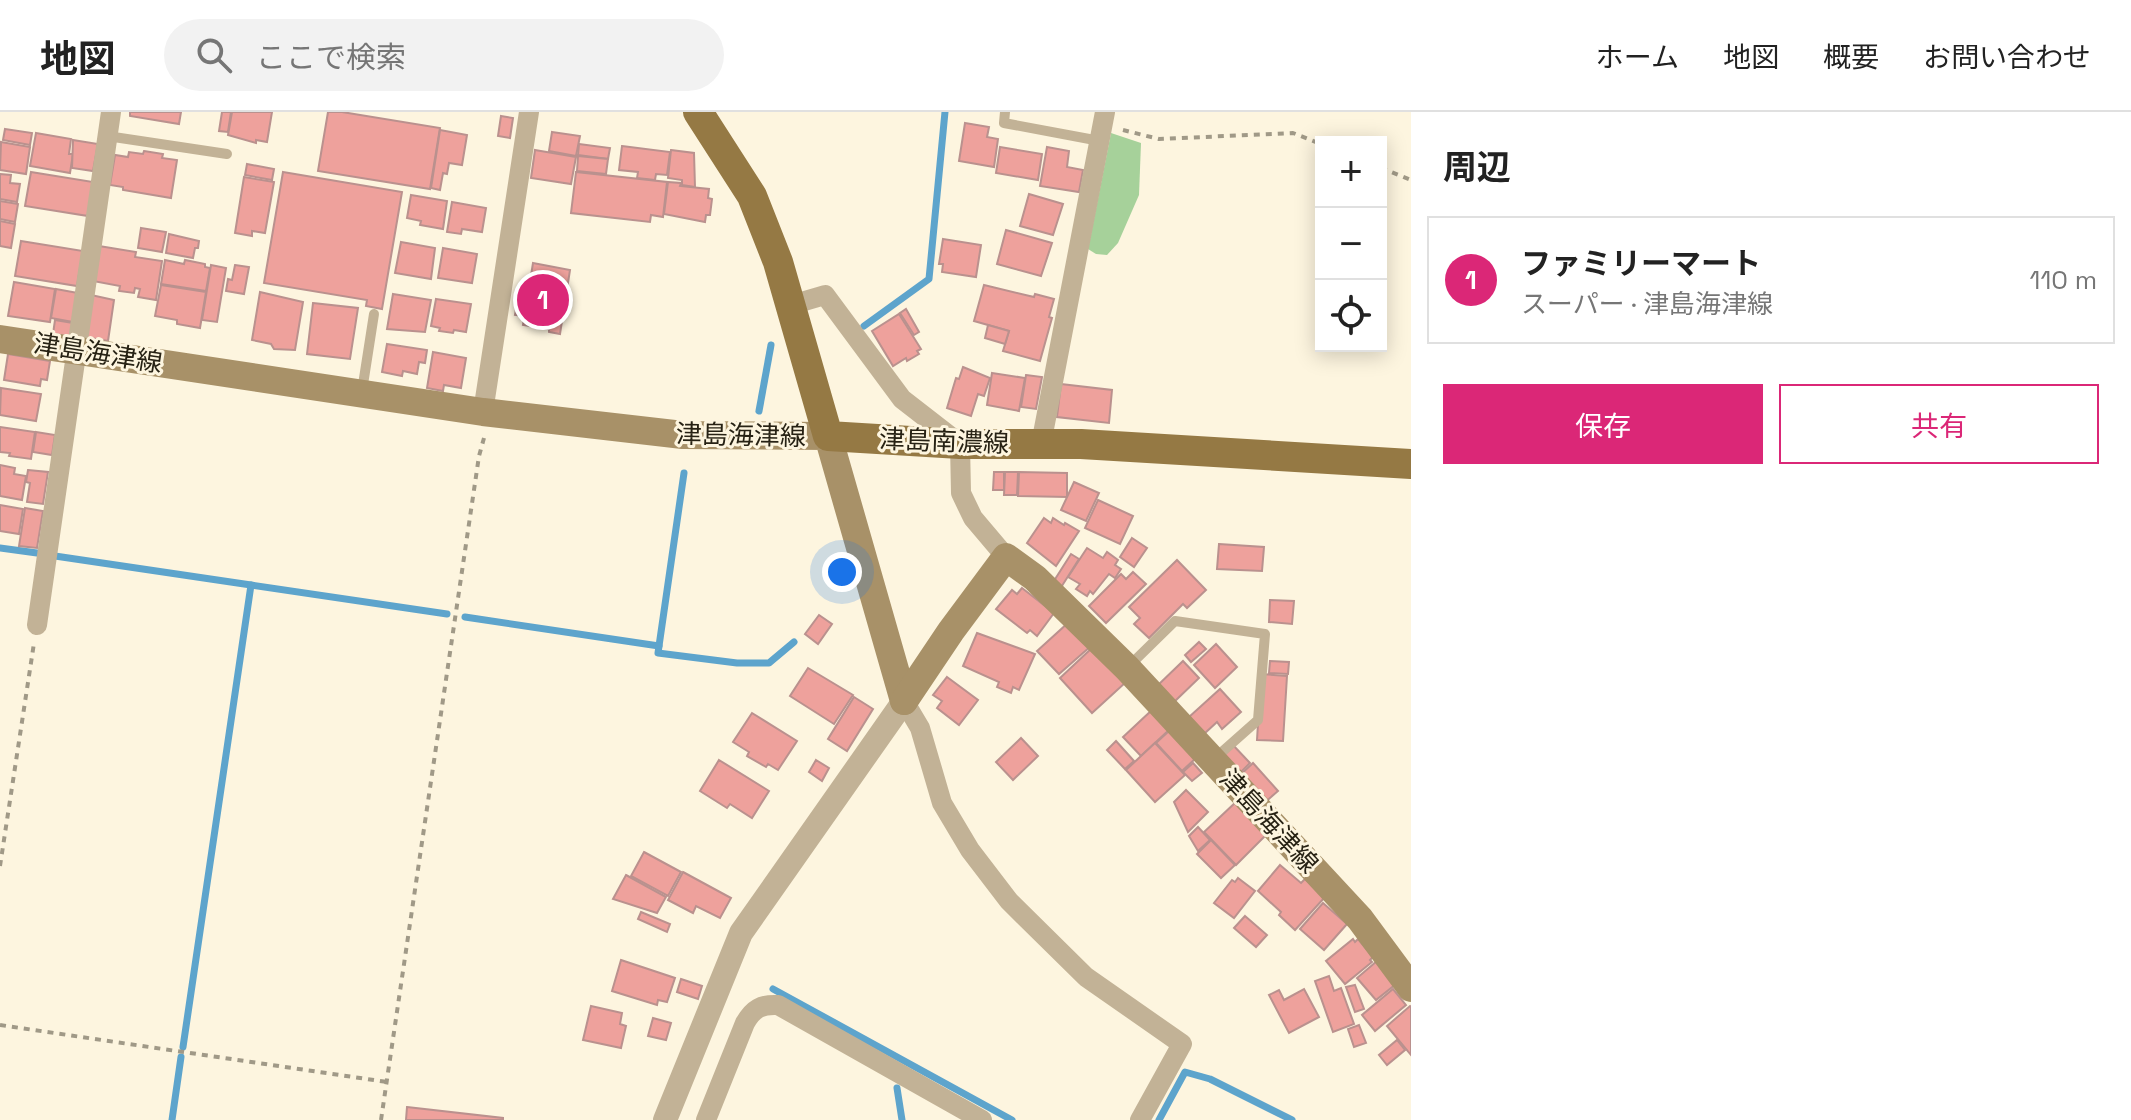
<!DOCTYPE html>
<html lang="ja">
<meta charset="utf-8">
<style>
body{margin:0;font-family:"Space Grotesk","Noto Sans JP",sans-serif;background:#f2f2f2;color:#222}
.controls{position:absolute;right:24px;top:24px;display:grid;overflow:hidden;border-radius:0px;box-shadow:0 4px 20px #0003}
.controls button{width:72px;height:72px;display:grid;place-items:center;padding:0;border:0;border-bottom:2px solid #e0e0e0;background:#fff;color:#222;font:40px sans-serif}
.you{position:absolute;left:842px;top:460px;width:28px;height:28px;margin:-20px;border:6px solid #fff;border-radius:50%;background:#1a73e8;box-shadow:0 0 0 12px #1a73e833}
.badge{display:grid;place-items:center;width:52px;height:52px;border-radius:50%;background:#db2777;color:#fff;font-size:26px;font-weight:700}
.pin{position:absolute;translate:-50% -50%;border:4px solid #fff;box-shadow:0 2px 8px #0006}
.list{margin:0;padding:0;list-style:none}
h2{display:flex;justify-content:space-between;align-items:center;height:104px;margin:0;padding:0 32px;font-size:34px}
h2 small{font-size:26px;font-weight:400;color:#767676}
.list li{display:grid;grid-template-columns:52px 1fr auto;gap:24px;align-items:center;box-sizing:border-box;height:128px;margin:0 16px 16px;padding:0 16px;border:2px solid #e0e0e0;border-radius:0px}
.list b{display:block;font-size:30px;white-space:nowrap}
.list p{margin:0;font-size:26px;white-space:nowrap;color:#767676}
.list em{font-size:26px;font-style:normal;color:#767676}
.actions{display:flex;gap:16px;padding:24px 32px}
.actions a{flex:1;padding:18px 0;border:2px solid #db2777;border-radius:0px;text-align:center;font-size:28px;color:#db2777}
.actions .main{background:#db2777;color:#fff}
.icon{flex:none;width:44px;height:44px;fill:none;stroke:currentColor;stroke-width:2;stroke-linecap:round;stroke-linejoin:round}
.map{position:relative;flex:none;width:1411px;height:1008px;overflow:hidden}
header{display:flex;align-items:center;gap:48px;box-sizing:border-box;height:112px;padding:0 40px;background:#fff;border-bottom:2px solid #e0e0e0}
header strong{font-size:38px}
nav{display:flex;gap:44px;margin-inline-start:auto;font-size:28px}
.search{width:560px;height:72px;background:#f2f2f2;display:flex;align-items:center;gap:20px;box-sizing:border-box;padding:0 28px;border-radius:44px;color:#767676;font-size:30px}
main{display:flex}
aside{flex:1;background:#fff}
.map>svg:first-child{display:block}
.green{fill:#a6d19a}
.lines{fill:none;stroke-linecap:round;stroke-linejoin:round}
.stream{stroke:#5da4cc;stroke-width:7}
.building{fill:#eea19c;stroke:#ba918e;stroke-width:2}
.path{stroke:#a09987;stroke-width:4;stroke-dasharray:6 6;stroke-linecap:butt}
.service{stroke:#c2b296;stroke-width:10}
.minor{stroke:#c2b296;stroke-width:20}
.tertiary{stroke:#c2b296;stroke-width:24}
.secondary{stroke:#a89168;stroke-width:28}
.primary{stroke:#957944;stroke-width:30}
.labels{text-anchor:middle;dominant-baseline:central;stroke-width:6;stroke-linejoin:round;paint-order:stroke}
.street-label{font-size:26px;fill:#272214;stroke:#fdf5df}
</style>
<header>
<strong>地図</strong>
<div class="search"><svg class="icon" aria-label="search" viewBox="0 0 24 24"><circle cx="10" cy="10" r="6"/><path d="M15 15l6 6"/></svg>ここで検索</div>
<nav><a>ホーム</a><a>地図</a><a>概要</a><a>お問い合わせ</a></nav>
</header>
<main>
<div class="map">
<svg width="1411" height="1008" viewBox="0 0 1411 1008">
<rect width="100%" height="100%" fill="#fdf5df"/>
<path class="green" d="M1111,21l30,10 -2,52 -21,48 -11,12 -11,-1 -8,-5z"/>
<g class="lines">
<g class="stream">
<path d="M864,214l65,-47 16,-167"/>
<path d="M759,299l12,-66"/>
<path d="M0,436l37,5"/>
<path d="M55,444l196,29"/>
<path d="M465,505l194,29 25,-173"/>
<path d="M659,534l-1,7 79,10h32l25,-21"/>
<path d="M773,877l239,131"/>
<path d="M183,935l68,-462 196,29"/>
<path d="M897,976l5,32"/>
<path d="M172,1008l9,-63"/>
<path d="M1159,1008l26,-48 25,7 82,41"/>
</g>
</g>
<g class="building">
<path d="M130,0h51l-2,12 -49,-8z"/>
<path d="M222,0h9l-3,20 -9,-1z"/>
<path d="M232,0h40l-5,30 -11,-2v3l-28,-8z"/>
<path d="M328,0h14l98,16 -10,61 -112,-18z"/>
<path d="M501,4l12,2 -3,20 -12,-2z"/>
<path d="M965,11l24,4 -2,10 11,2 -4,28 -35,-6z"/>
<path d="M5,17l27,4 -2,12 -27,-5z"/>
<path d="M440,18l27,5 -5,30 -13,-2 -2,11 -4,-1 -3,17 -9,-2z"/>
<path d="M552,20l28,4 -4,20 -27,-5z"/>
<path d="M36,21l35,6 -2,15h4l-3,19 -40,-7z"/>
<path d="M73,28l25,4 -5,27 -21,-3z"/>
<path d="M1,30l29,5 -4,27 -26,-4z"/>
<path d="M579,32l31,4 -2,11 -30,-4z"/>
<path d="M622,34l48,6 -3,23 -11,-1 -1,6 -18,-2 1,-6 -19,-2z"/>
<path d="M1000,35l42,7 -4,26 -42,-7z"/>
<path d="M1047,35l22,4 -2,16 16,3 -4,22 -39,-6z"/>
<path d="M535,38l41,7 -5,27 -40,-6z"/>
<path d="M671,38l23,3 1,34 -13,-2v-5l-14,-2z"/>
<path d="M144,39l19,3 -1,4 15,2 -6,38 -48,-8v-3l-13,-2 5,-30 13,2 1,-5 14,2z"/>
<path d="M578,44l30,3 -2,15 -29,-3z"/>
<path d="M247,52l27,5 -2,11 -27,-5z"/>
<path d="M31,60l62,10 -5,34 -63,-10z"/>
<path d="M283,60l119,20 -20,117 -16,-3 1,-6 -103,-17z"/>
<path d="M576,60l91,10 -4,35 -12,-2 -1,7 -79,-9z"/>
<path d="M0,62l11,1 -1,8 10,1 -3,18 -17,-3z"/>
<path d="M244,65l30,5 -9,51 -13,-2v5l-17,-3z"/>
<path d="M668,70l13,1 -1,3 29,3 -1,9 4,1 -2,16h-4l-1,7 -41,-8z"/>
<path d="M1029,82l34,10 -10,31 -33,-9z"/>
<path d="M411,83l36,6 -4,28 -23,-4 1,-4 -14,-3z"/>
<path d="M0,89l18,3 -3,18 -15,-3z"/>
<path d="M452,90l34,6 -4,24 -20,-3 -1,5 -14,-2z"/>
<path d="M0,109l15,3 -4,24 -11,-2z"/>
<path d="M141,116l25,4 -4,20 -24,-4z"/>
<path d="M1006,118l46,13 -11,33 -44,-12z"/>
<path d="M169,122l30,7 -1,7h-3l-2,10 -27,-5z"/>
<path d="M943,127l38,6 -5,32 -34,-5 1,-8h-4z"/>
<path d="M21,129l62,10 -6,35 -62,-10z"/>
<path d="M401,130l34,6 -4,31 -36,-6z"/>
<path d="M99,134l37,6 -1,5 27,4 -6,39 -18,-3 2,-8 -5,-1 -1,5 -15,-2 1,-5 -27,-5z"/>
<path d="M443,136l34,6 -5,29 -34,-5z"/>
<path d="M165,148l19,4 1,-4 20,4v3l5,1 -4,23 -45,-7z"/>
<path d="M533,151l37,7 -10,64 -11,-2v-3l-26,-4z"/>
<path d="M211,153l15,3 -9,54 -15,-2z"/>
<path d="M235,153l14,2 -5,27 -18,-3 2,-12 4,1z"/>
<path d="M14,170l41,7 -5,33 -42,-6z"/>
<path d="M161,173l45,7 -6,36 -23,-4v-4l-22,-4z"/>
<path d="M984,173l50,12 1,-3 19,5 -5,18 3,1 -12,43 -37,-10 6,-20 -35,-10z"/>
<path d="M56,177l22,4 -5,29 -22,-4z"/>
<path d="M260,180l43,10 -8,48 -21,-1 -3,-5 -19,-4z"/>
<path d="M519,180l8,1 -4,23 -8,-1z"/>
<path d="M393,182l38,6 -6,32 -38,-3z"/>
<path d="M91,183l23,5 -6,41 -24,-4z"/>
<path d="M436,187l35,5 -5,28 -12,-2 -1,3 -14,-2 1,-3 -9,-2z"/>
<path d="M313,191l45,5 -8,51 -43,-5z"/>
<path d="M906,197l13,23 -5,3 -14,-22z"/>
<path d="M899,202l22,35 -4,2 2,3 -12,7 -1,-3 -13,8 -21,-35z"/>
<path d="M55,208l18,3 -2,14 -18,-3z"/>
<path d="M988,213l21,6 -4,13 -20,-6z"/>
<path d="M387,232l40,6 -2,13 -6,-1 -2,12 -14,-3 -1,5 -20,-4z"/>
<path d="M433,240l33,6 -5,30 -17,-3 -1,6 -16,-3z"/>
<path d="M8,242l42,7 -3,19 -6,-1 -1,7 -36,-6z"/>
<path d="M963,255l27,11 -6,18 -6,-2 -7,22 -24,-8 9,-30 3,1z"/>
<path d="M992,261l33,5 -6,33 -32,-6z"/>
<path d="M1026,263l16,2 -6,32 -15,-2z"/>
<path d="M1061,272l51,6 -3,33 -52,-6z"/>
<path d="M1,276l40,6 -5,27 -36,-6z"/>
<path d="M0,315l35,5 -4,27 -22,-3 1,-3 -10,-1z"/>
<path d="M36,320l19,3 -3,20 -19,-3z"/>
<path d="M0,353l15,3 -1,6 12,2 -4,24 -22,-4z"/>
<path d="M28,358l20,2 -5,32 -16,-2 3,-19 -4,-1z"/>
<path d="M994,360h10v18h-11z"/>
<path d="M1005,360h13l-1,23h-13z"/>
<path d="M1019,360l48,1v24l-49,-1z"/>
<path d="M1074,370l25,11 -13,28 -25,-11z"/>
<path d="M1098,388l35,16 -13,28 -35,-16z"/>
<path d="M0,393l23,4 -4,25 -19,-3z"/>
<path d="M25,396l18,3 -6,37 -18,-2z"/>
<path d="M1044,406l7,5 2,-5 11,7 1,-2 14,8 -23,35 -29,-23z"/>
<path d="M1132,426l15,10 -13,19 -14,-10z"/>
<path d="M1219,432l45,3 -2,24 -45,-2z"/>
<path d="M1087,436l16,10 4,-6 11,8 -3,5 6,4 -6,9 -6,-4 -16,20 -3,-3 -3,5 -11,-7 4,-5 -12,-7z"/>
<path d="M1071,442l8,5 -19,30 -8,-5z"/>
<path d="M1177,448l29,30 -19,18 -4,-4 -34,34 -15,-14 6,-6 -11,-11z"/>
<path d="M1133,460l13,12 -40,39 -17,-17 32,-32 5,5z"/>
<path d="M1022,476l32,25 -17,23 -7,-6 -3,3 -31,-24 16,-19 5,4z"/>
<path d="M1270,488l24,1 -2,23 -23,-2z"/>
<path d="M819,503l13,9 -14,20 -13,-10z"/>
<path d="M1069,510l22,24 -32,28 -22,-23z"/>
<path d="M977,521l58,21 -16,36 -6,-3 -2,6 -14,-6 2,-5 -36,-16z"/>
<path d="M1199,530l7,7 -15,13 -6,-7z"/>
<path d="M1216,532l21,23 -22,21 -21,-23z"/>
<path d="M1093,535l33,35 -34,31 -32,-35z"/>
<path d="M1183,549l16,17 -26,25 -16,-17z"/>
<path d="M1270,549l19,1 -1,12 -19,-1z"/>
<path d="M808,556l45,27 -19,29 -44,-28z"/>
<path d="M1261,562l26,2 -4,65 -26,-1z"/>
<path d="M947,565l31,23 -19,25 -22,-17 5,-7 -9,-6z"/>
<path d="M1220,577l21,23 -19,17 -5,-7 -12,11 -16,-16z"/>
<path d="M854,585l19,12 -26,42 -19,-12z"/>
<path d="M1152,598l18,19 -29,27 -18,-19z"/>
<path d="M752,601l45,28 -19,29 -10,-6 -2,3 -19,-11 2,-4 -16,-10z"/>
<path d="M1170,618l26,28 -14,13 -26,-28z"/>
<path d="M1021,626l17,18 -25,24 -17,-18z"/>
<path d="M1116,629l18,20 -9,8 -18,-19z"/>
<path d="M1155,631l30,32 -30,27 -29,-32z"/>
<path d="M1232,632l18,19 -13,13 -18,-20z"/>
<path d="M719,648l50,31 -17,27 -22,-14 -3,4 -27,-17z"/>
<path d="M816,648l13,8 -7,13 -13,-9z"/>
<path d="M1193,651l9,10 -10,8 -9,-9z"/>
<path d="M1253,651l25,28 -15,13 -25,-27z"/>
<path d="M1186,678l22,22 -20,20 -14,-30z"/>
<path d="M1236,690l31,32 -31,31 -32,-33z"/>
<path d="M1198,715l12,13 -12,11 -9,-15z"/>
<path d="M1211,728l24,25 -14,13 -24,-24z"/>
<path d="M644,740l37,20 -13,24 -37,-20z"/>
<path d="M1280,753l21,18 4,-4 20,18 -30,33 -16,-15 2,-3 -23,-21z"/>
<path d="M683,760l48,26 -11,20 -24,-12 -3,7 -25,-13z"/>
<path d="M626,763l40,22 -9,16 -44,-14z"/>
<path d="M1238,766l17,13 -21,27 -20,-15 18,-23 3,2z"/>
<path d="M1323,791l24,21 -23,26 -24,-21z"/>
<path d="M641,800l29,12 -3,8 -29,-13z"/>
<path d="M1245,804l22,19 -11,12 -22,-19z"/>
<path d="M1353,827l2,3 3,-3 15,18 -3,3 2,2 -27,22 -19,-23z"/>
<path d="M621,848l54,18 -8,24 -9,-2 -1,5 -45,-14z"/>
<path d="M1377,849l19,23 -20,16 -19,-22z"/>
<path d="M1329,864l5,15 7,-3 13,36 -21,8 -18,-51z"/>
<path d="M681,867l21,7 -4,13 -21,-7z"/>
<path d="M1355,873l9,24 -9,3 -9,-25z"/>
<path d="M1304,877l15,28 -30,16 -20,-38 10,-5 5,10z"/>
<path d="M1393,877l13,16 -31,26 -13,-16z"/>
<path d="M591,894l31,7 -2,11 6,2 -5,22 -38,-8z"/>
<path d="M1410,894l1,1v48l-24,-29z"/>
<path d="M653,906l18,5 -5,17 -18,-4z"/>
<path d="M1359,913l7,18 -12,4 -6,-18z"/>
<path d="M1397,928l8,10 -18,15 -8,-10z"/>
<path d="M407,995l96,11v2h-97z"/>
</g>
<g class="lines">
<g class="path">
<path d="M1123,18l36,9 134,-6 28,11"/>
<path d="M1381,56l30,12"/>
<path d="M0,754l34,-223"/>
<path d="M0,913l387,57"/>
<path d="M381,1008l98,-664 5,-18"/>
</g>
<g class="service">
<path d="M1005,0l-1,11 96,18"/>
<path d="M107,24l120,18"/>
<path d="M362,279l12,-77"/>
<path d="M1128,555l47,-46 90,13 -7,86 -44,39"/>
</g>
<g class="minor">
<path d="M791,193l34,-10 77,104 58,45 1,49 12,25 33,39"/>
<path d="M483,300l46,-300"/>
<path d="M1041,332l64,-332"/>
<path d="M37,513c26,-171 48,-342 74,-513"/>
<path d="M904,589l16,27 22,75 28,47 39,51 77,76 96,67 -42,76"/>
<path d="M706,1008l39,-97c8,-14 16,-19 33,-18l204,115"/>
</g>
<path class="tertiary" d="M665,1008l76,-187 163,-232"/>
<g class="secondary">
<path d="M0,227l483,73 200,23 145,1 76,265"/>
<path d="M904,589l47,-70 55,-74 29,21 92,90 233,251 51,69"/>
</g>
<path class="primary" d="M698,0l54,84 26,66 50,174 132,8h121l330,20"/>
</g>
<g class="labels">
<g class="street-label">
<text transform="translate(98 241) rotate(9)">津島海津線</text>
<text transform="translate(741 323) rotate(1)">津島海津線</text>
<text transform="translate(944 329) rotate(2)">津島南濃線</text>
<text transform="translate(1269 709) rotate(47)">津島海津線</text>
</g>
</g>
</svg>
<div class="controls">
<button>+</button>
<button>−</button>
<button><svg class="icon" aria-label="locate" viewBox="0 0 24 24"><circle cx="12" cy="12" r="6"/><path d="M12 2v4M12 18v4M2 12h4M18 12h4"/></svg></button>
</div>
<div class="you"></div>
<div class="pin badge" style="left:543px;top:188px">1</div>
</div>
<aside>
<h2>周辺<small></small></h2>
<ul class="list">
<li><span class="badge">1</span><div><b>ファミリーマート</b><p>スーパー · 津島海津線</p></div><em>110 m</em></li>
</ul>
<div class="actions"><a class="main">保存</a><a>共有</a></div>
</aside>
</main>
